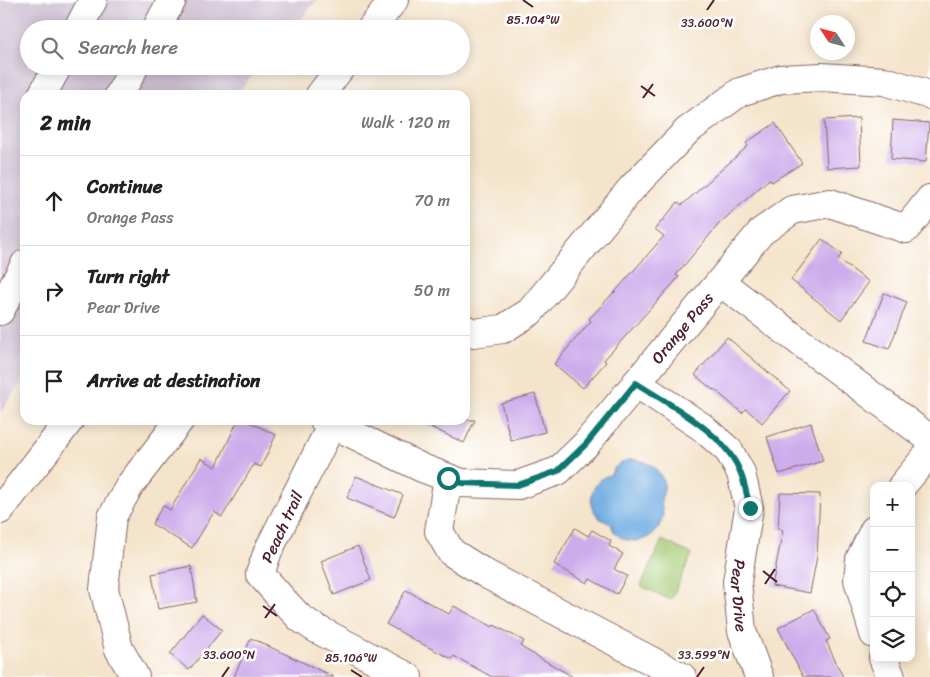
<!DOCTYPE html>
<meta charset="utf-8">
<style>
body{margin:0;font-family:Sriracha,sans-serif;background:#f6f6f6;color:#202124}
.controls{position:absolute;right:15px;bottom:15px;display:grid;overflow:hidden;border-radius:10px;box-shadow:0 2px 12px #0003}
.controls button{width:45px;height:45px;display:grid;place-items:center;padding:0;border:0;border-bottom:1px solid #e0e0e0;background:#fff;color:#202124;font:25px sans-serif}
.compass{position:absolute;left:810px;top:15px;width:45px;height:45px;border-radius:50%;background:#fff;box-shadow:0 2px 12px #0003;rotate:306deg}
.stop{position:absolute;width:15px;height:15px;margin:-11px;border:4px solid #0f766e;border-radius:50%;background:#fff}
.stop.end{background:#0f766e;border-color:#fff;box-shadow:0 1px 5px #0008}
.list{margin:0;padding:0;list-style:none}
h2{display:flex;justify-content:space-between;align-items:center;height:65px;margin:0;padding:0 20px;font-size:21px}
h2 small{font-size:16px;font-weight:400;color:#757577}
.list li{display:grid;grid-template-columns:32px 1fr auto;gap:15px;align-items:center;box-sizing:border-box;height:90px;padding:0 20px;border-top:1px solid #e0e0e0}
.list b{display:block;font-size:19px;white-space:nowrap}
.list p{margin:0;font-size:16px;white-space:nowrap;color:#757577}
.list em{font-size:16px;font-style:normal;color:#757577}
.icon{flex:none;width:28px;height:28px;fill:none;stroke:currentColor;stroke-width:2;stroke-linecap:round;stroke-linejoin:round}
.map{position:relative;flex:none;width:930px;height:677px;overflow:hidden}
.search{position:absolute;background:#fff;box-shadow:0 2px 12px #0003;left:20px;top:20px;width:450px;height:55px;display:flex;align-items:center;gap:12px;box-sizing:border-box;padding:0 18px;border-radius:28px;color:#757577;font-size:19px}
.panel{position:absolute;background:#fff;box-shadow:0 2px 12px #0003;left:20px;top:90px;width:450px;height:335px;border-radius:15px}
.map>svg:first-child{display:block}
.industrial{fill:#cdbed2}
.green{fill:#a6cb75;stroke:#787550}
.water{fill:#70ace1;stroke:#5d6686}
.building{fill:#cdaceb}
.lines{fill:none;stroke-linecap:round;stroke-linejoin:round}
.minor-casing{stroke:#866463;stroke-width:30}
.minor{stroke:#fff;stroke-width:28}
.route{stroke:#0f766e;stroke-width:6}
.ticks{fill:none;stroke:#4a1f2b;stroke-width:2}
.labels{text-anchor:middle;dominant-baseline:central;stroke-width:5;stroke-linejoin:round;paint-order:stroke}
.street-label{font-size:16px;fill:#4a1f2b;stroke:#fff}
.ticks-label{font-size:12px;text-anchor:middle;fill:#4a1f2b;stroke:#fff;stroke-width:5;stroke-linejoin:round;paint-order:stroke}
</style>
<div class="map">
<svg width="930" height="677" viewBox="0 0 930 677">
<rect width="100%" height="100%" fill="#fff"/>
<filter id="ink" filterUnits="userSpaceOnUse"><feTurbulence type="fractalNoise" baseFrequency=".02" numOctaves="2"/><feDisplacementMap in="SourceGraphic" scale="10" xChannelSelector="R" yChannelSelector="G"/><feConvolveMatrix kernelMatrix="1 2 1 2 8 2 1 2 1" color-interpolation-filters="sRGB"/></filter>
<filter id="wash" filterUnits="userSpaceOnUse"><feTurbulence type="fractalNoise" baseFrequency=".0096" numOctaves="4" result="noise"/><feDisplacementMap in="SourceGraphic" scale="20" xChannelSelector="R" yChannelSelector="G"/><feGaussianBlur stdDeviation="1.12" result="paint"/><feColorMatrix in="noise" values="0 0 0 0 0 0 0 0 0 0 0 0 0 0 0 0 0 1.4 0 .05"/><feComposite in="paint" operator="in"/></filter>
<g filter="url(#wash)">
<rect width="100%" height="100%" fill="#f4e4cb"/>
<path class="industrial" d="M0,0h317l-24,29h-264v37h231l-24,29h-211v282l-25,36z"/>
<path class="green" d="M662,540l30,14 -21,46 -30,-14z"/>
<path class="water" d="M628,460c16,-2 33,7 36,25 1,6 -2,10 -3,15 -1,4 2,9 2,15 -2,18 -21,31 -39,24 -6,-3 -12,-7 -12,-14l-13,-7v-3h-2c-12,-11 -4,-38 14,-40 2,-9 9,-11 17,-15z"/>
<g id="blocks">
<g class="building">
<path d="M859,118l2,48 -34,2 -3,-48z"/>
<path d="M893,120l36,3 -3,39 -35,-3z"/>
<path d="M775,123l27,40 -30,19 -3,-3 -50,45 -43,51 3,2 -75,83 2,2 -23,26 -29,-24 37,-43 -2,-2 25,-27v1l50,-57 -9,-7 23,-27 4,3 66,-59 -2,-3z"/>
<path d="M822,239l20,15 -4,5 31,23 -28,38 -50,-40z"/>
<path d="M884,293l23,9 -18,47 -23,-8z"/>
<path d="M727,337l63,54 -28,32 -16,-14 -4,4 -28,-24 -1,1 -18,-15z"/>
<path d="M535,394l10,38 -34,9 -10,-38z"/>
<path d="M238,420h7l31,15 -15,32 -7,-3 -32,53 -8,-5 -22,36 -40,-24 11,-19 7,5 31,-52 15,9z"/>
<path d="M416,420h59l-11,23z"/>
<path d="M811,423l12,38 -44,13 -12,-37z"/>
<path d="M356,476l47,19 -9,22 -47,-19z"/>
<path d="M780,493l40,1 -3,62 -7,37 -38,-7 11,-56 -5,-1z"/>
<path d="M575,528l13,8 4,-6 19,11 -2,5 14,8 -9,15 13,7 -10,18 -27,-15 -3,4 -33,-19z"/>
<path d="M358,546l13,34 -37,15 -13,-34z"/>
<path d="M191,566l6,36 -39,7 -6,-35z"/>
<path d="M406,590l43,24 5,-8 39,21 1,-2 30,16 -3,6 52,30h-81l-38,-21 -2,3 -34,-17 -32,-18z"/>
<path d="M814,609l16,30 -4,2 17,36h-40l-25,-49z"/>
<path d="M202,614l20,16 -33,40 -19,-16z"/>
<path d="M251,638l83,39h-100z"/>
</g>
</g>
</g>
<g filter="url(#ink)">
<use href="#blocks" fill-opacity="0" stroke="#866463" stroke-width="1"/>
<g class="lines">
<defs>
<g id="minor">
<path d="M78,29l15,-29"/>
<path d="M156,29l16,-29"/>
<path d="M371,29l23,-29"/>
<path d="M42,95l16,-29"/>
<path d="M119,95l16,-29"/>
<path d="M320,95l22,-29"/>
<path d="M720,282l210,157"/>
<path d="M0,311l25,-47"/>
<path d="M465,329l8,4 30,-4 27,-17 101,-123 56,-58 53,-39 41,-13 41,-2 62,4 46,14"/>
<path id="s1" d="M636,383l66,44 27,24 12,22 8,35 -12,74 5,49 17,46"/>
<path id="s2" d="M324,420l98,48 40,15 56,2 40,-14 28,-27 175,-212 31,-22 38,-7 76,26 24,-30"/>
<path d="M332,424l-64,127 -8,23 23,26 17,18 15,10 93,49"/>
<path d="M448,478l-9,53 12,21 35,22 196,103"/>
<path d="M902,486l28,-34"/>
<path d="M0,510l70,-90"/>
<path d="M874,530l-14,29 -2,21 16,54"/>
<path d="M883,658l8,19"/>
<path d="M135,677l-16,-28 -15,-60 8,-72 18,-32 50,-65"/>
</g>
</defs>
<use href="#minor" class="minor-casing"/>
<use href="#minor" class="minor"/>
</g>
</g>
<g class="lines" filter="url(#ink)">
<path class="route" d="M448,478l14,5 56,2 40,-14 28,-27 50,-61c35,23 90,50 105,91 4,10 6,23 9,34"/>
</g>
<path class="ticks" d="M523,0l10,7M707,10l7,-10M641,86l14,10M643,98l10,-14M763,571l14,11M765,584l10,-15M263,606l14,10M265,618l10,-14M351,670l11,7M222,677l7,-10M697,677l7,-10"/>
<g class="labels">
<g class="street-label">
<text stroke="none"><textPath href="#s2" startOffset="440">Orange Pass</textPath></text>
<text transform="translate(282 527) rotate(-65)">Peach trail</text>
<text stroke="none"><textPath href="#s1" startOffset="265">Pear Drive</textPath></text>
</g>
</g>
<g class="ticks-label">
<text x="533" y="24">85.104°W</text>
<text x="707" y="27">33.600°N</text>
<text x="229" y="659">33.600°N</text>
<text x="704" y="659">33.599°N</text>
<text x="351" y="662">85.106°W</text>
</g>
</svg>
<div class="controls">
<button>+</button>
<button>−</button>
<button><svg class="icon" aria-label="locate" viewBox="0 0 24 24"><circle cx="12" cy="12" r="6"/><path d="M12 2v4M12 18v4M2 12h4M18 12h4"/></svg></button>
<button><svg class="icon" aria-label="layers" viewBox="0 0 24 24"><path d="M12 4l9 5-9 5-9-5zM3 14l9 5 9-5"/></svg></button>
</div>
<svg class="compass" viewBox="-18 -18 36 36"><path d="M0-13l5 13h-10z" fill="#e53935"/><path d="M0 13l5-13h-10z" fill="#757577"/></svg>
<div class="stop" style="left:448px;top:478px"></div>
<div class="stop end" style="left:750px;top:508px"></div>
<div class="search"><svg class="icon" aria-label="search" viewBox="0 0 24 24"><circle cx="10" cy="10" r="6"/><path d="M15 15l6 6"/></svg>Search here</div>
<section class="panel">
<h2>2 min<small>Walk · 120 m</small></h2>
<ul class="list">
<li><svg class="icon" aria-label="ahead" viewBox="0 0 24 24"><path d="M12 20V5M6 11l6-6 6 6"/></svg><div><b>Continue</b><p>Orange Pass</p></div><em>70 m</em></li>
<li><svg class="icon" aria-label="right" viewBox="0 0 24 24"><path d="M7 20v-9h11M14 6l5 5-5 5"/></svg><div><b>Turn right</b><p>Pear Drive</p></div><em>50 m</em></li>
<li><svg class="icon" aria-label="arrive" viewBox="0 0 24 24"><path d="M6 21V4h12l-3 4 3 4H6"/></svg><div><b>Arrive at destination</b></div></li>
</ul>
</section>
</div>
